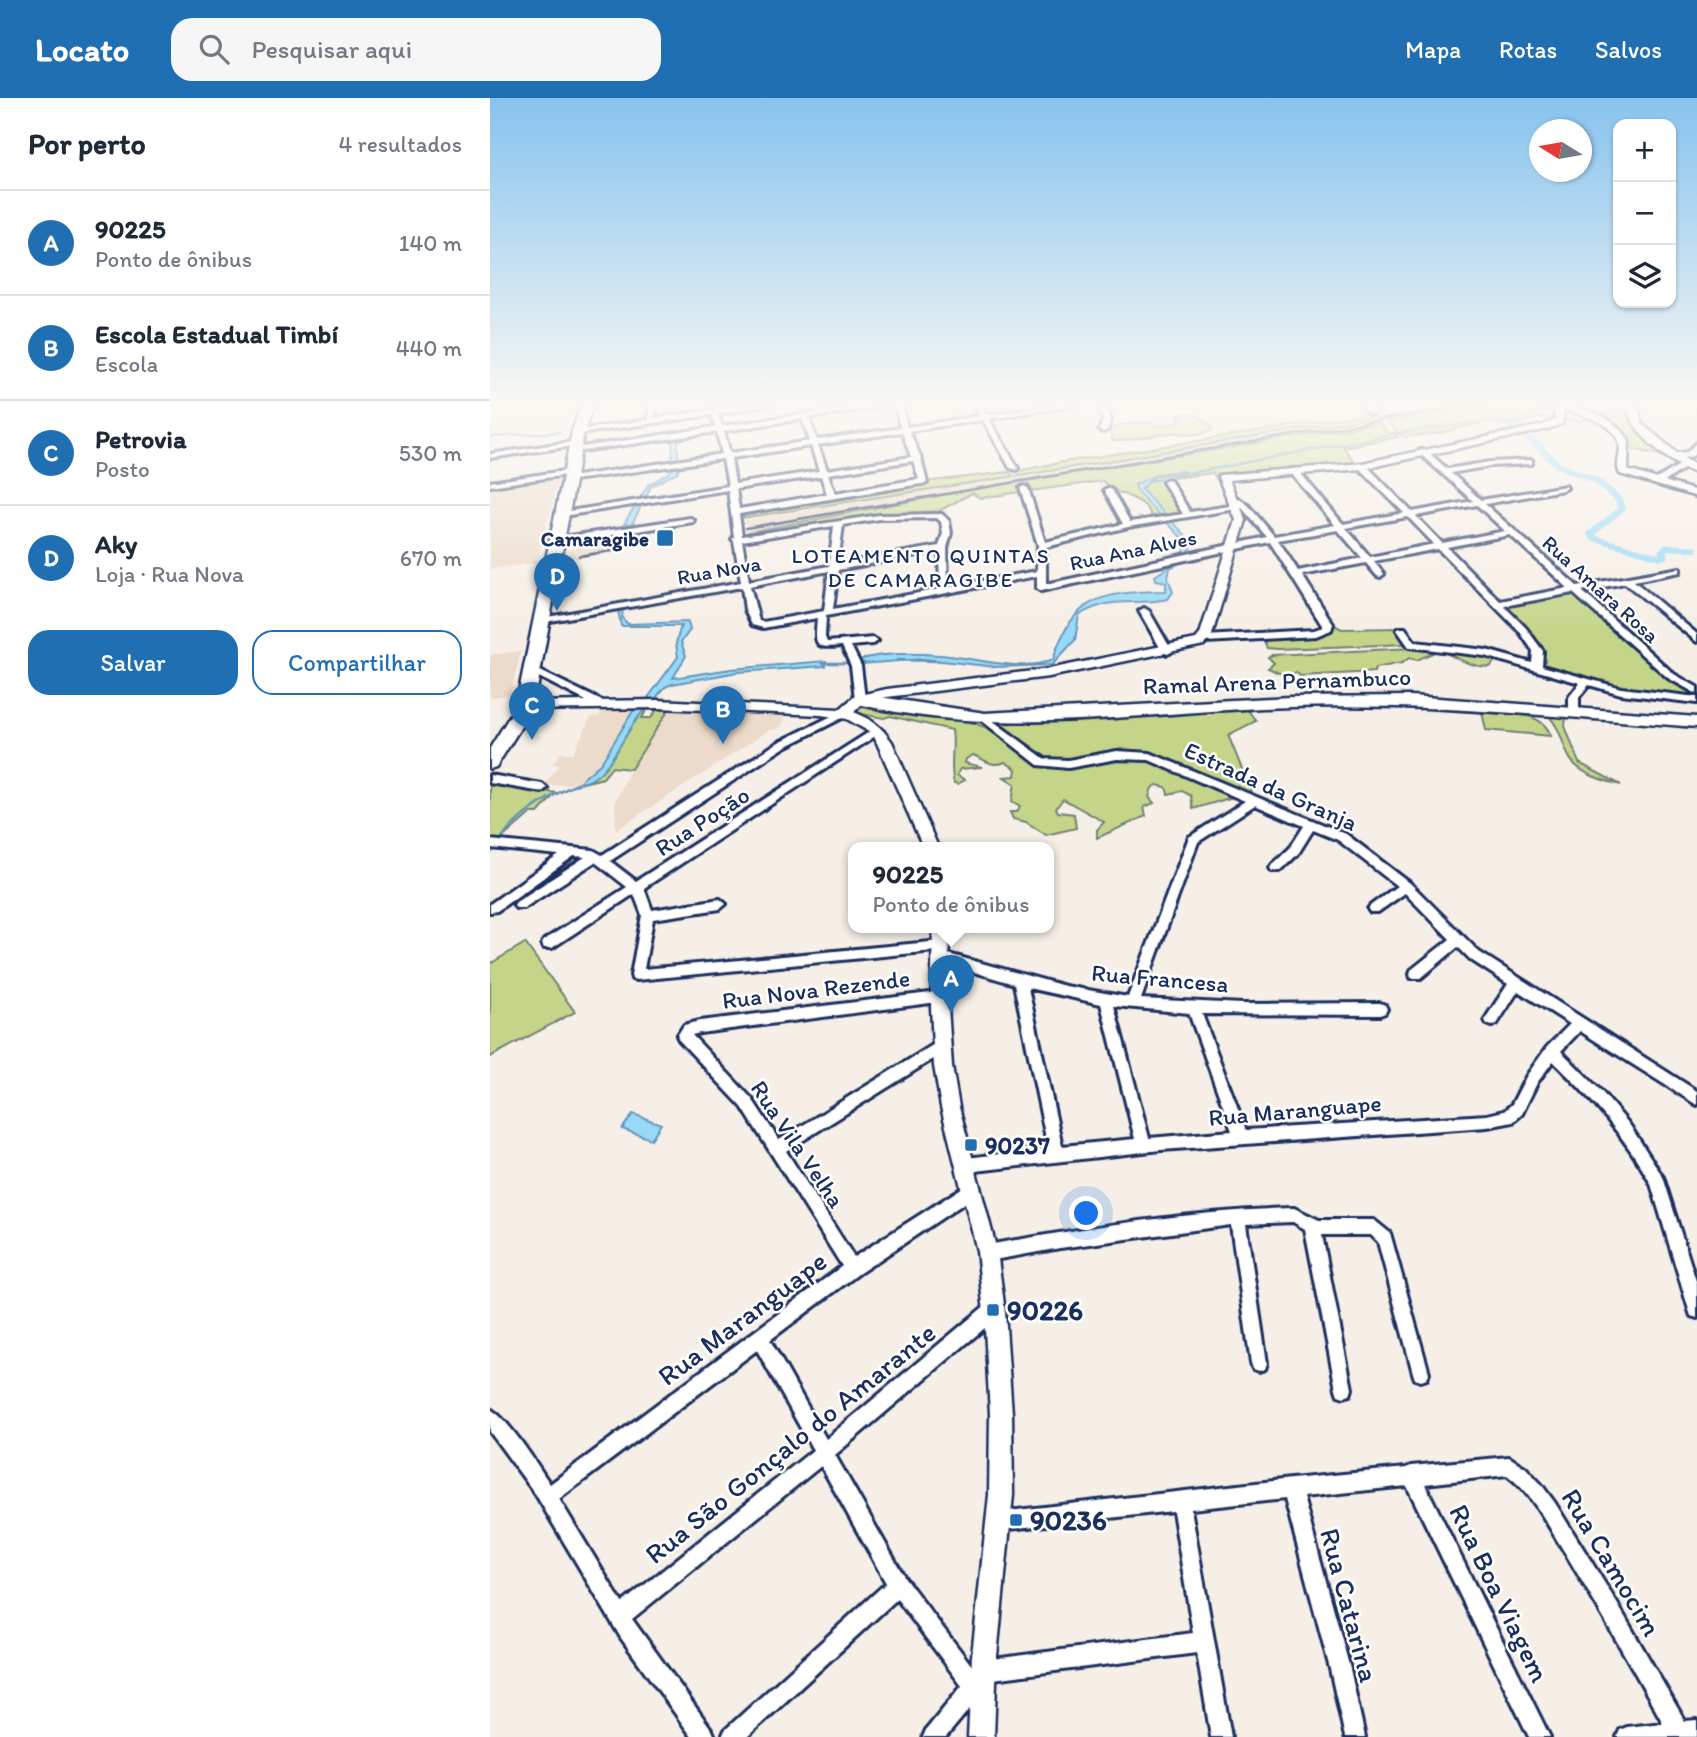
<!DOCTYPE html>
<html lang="pt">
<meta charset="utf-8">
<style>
body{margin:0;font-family:Itim,sans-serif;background:#f6f6f7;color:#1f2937}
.controls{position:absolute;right:21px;top:21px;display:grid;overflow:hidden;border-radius:14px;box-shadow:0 2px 5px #0004}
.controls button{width:63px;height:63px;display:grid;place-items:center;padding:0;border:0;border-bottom:2px solid #e0e1e3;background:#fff;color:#1f2937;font:35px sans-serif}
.compass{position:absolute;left:1039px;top:21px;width:63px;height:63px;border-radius:50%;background:#fff;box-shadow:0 2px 5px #0004;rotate:281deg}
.you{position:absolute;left:597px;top:1116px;width:24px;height:24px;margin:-18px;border:5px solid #fff;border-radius:50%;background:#1a73e8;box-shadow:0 0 0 10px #1a73e833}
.badge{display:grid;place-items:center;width:46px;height:46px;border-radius:50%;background:#1f6fb2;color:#fff;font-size:23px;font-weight:700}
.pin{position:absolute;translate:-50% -58px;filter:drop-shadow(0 2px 4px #0008)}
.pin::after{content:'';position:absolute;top:37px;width:24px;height:21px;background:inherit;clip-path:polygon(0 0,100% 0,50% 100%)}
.popup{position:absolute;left:358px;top:744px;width:206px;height:91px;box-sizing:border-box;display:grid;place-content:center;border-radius:14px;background:#fff;filter:drop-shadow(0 2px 5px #0005);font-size:23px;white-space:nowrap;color:#747a83}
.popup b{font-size:26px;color:#1f2937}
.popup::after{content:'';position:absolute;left:50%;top:100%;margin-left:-14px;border:14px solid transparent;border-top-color:#fff}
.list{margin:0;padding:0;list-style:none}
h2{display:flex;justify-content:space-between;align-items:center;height:91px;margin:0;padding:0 28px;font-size:30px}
h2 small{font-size:23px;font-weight:400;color:#747a83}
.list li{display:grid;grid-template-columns:46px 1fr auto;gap:21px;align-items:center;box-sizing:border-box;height:105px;padding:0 28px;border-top:2px solid #e0e1e3}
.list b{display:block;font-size:26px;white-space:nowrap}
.list p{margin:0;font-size:23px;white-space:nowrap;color:#747a83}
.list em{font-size:23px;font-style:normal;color:#747a83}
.actions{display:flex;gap:14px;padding:21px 28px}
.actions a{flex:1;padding:16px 0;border:2px solid #1f6fb2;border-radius:21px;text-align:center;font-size:24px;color:#1f6fb2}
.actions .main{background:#1f6fb2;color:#fff}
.icon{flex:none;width:38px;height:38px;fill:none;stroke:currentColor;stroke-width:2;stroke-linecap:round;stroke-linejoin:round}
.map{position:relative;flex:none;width:1207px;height:1639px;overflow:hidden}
header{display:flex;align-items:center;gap:42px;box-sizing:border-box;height:98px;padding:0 35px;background:#1f6fb2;color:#fff}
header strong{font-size:33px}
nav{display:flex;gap:38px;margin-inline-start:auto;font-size:24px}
.search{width:490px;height:63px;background:#f6f6f7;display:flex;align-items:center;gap:18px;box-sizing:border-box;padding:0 24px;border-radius:21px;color:#747a83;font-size:26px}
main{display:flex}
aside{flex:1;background:#fff}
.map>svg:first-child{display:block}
.built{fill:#ecdbca}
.green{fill:#c4d589;stroke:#708274;stroke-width:2}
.water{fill:#97d9f8;stroke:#6595ba;stroke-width:2}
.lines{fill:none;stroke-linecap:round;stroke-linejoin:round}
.stream{stroke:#6595ba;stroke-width:2.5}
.canal{fill:#97d9f8;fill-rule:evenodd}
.minor-tunnel{stroke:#cac9cc;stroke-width:8;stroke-dasharray:8 4.5;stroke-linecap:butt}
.minor-casing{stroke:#1b2f5e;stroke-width:6}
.tertiary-casing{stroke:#1b2f5e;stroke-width:5}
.secondary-casing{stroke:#1b2f5e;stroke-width:5}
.primary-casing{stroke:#1b2f5e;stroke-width:5}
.minor{fill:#fff;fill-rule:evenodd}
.tertiary{fill:#fff;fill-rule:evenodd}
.secondary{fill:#fff;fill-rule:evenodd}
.primary{fill:#fff;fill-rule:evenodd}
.rail{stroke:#1b2f5e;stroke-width:2.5}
.poi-dot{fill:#1f6fb2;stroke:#fff;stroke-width:2.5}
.labels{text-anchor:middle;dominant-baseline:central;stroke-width:5;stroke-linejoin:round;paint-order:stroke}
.far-poi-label{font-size:21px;font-weight:bold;fill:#1b2f5e;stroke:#fff;text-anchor:end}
.far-street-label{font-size:21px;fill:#1b2f5e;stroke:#fff}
.far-neighbourhood-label{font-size:21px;letter-spacing:2px;fill:#1b2f5e;stroke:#fff}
.street-label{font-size:24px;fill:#1b2f5e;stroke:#fff}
.poi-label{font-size:24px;font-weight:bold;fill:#1b2f5e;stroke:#fff;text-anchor:start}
.near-poi-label{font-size:28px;font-weight:bold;fill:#1b2f5e;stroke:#fff;text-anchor:start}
.near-street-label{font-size:28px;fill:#1b2f5e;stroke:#fff}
</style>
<header>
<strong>Locato</strong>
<div class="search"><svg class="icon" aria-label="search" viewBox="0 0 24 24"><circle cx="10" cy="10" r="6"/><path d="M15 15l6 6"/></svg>Pesquisar aqui</div>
<nav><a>Mapa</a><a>Rotas</a><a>Salvos</a></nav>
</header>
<main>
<aside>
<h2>Por perto<small>4 resultados</small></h2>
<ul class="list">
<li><span class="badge">A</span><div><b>90225</b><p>Ponto de ônibus</p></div><em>140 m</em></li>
<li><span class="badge">B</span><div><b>Escola Estadual Timbí</b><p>Escola</p></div><em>440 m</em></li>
<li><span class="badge">C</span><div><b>Petrovia</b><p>Posto</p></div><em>530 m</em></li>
<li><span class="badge">D</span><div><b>Aky</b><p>Loja · Rua Nova</p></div><em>670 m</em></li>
</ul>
<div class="actions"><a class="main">Salvar</a><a>Compartilhar</a></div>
</aside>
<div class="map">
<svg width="1207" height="1639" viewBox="0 0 1207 1639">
<rect width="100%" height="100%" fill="#f6efe7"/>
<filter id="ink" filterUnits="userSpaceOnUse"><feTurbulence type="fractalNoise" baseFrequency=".0143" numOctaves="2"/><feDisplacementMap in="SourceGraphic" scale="14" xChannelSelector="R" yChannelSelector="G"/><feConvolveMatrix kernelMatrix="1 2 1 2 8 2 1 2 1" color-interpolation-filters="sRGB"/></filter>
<g filter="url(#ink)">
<g class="built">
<path d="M961,306h39l-520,86 -222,42 -3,-12z"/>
<path d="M69,379l-23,86 -46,6v-82z"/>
<path d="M128,443l1,11 -50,8 2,-11z"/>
<path d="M31,553l-11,44 -20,2v-42z"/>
<path d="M115,610l31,2 -46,65 -12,8 -35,3 16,-21 -7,-1 9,-11h12l18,-36h7z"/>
<path d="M179,611l117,6 -5,12 -13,4 -152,99 -1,-28 12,-26z"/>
</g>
<g class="green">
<path d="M1000,306h48l10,7 -13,2 -24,11 -22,-3 -49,12 -37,4 -16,-15z"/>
<path d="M695,315l11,2 15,10 1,5c-16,9 -26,1 -43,3 -20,3 -36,8 -56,8l-4,-11c11,-8 29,-6 42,-7l4,4 26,-5 -3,-7z"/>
<path d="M876,316l8,3 -355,59 2,-6 37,-7z"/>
<path d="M1138,318l14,17 39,32 -25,-11 -30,-6 -1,-11 -30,-19z"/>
<path d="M889,325l9,11 6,-2 4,5 -55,10 14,18 -134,8 -8,4 -2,-4 -51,6 21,34 -31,5c-7,-24 -35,-20 -49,-37l-72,10 -3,-7 -9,1 2,7 -41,6 -8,-5 -33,18 -65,4 -126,20v-3l222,-42z"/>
<path d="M518,374l8,4 -274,42 3,-3 141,-23 38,-10z"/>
<path d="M1085,496l97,88 25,14 -71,-7 -83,-24 -2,-19 -35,-40z"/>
<path d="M842,526l10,5 57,-1 6,16 -128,5 -10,-1 -4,-10c20,-1 58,4 69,-14z"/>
<path d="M944,549l50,7 10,5v3l-4,5c-21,0 -34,-10 -51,-17l-22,10 -8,-2 -7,5 -27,5 -1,4 -74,4 -4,-4 -8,5 -20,-9 6,-5 -6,-6 4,-2z"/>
<path d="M376,608c37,6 87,8 121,22 24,9 36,34 63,39 27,5 57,-11 85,-9 32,2 65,30 98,39l-40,12 -2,-13 -9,-5 -14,3 -2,-7 -9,-2 -5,3 -3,9 5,6 -10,4 2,9 -49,22v-8l7,-8 -41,-23 -7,9 2,4 16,2 2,14 -30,7 -20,-13 -13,-3 -3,-7h7l3,-6 -8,-5 3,-17 -11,-7 11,-1 1,-7 -11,-7c-13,6 -19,-2 -32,-7l-7,4 -1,4 17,4 -22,2 -3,6 8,5 -7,4 -4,-1c-5,-18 1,-35 -2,-53l-62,-14 -6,2 -36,-6z"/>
<path d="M158,609l-6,11h9l7,-10 11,1 -38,60 -19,-2 -9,11 -20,5c33,-11 39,-56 65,-76z"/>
<path d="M757,611l9,12 -28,14 25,61 -106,-42 -29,-2 -51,9 -23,-2 -47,-35z"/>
<path d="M992,614c24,2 59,-3 69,24l-65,-6z"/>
<path d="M1058,617l18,2 -1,9 14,37 42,22c-18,-4 -45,-12 -53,-30 -7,-16 -8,-27 -20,-40z"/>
<path d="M0,684l66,11 -18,20h-7l-31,27 -10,-1z"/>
<path d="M35,845l50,69 -85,45v-93z"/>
</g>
<g class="water">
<path d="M188,340v34l-27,14 -19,38h-8l24,-39 25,-15 -1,-31z"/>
<path d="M690,373l7,1 -32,4 -14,13 51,53 -4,17 -18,9 -2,10 5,14 -5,7c-36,8 -53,-5 -89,16l-4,25 -23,25 -56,2 -72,-8 -63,5 -2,-4c24,-8 54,-7 80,-5 36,2 78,18 114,5 20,-64 49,-68 113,-69v-9l-10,-2 -1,-4 29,-19 1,-16 -47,-48 -3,-8 22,-11z"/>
<path d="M133,511l-1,9 6,6 60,-2 2,8 -9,12 5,14 -13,22 58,-9 95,-8 -1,5 -87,6 -66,12 -7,3 -10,12h-8l31,-42 -2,-14 5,-17h-60l-3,-16z"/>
<path d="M158,609c-23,18 -39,77 -70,76l23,-20 34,-55z"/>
<path d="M143,1016l28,10 -10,15 -29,-10z"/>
</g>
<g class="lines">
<g class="stream">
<path d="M0,339l69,-5"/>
<path d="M659,383l251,-48 87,-12 25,5 27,-9 43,4 26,-8 -1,-9"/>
<path d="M407,562l41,1"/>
<path d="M333,565h42"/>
<path d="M0,756c23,-36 53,-56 92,-72"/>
</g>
<path class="canal" d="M1019,326h6l25,19 21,20 39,16 21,18 5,12 -30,25 1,2 63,18 -2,-3 7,-7 32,2v6l-30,-2 1,8 -8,2 -69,-20 -4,-6 1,-2 30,-24 -4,-8 -20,-17 -39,-16 -21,-20 -25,-19z"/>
<path class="minor-tunnel" d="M524,370l10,20"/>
<defs>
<g id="minor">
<path d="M160,306h7l-2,14 95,-14h21l-53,10 4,12 151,-22h21l-85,14 8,22 83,-12 -5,-24h7l5,23 73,-11 -6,-12h7l6,11 73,-11h21l-92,15 29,49 -1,2 -7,-2 -27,-48 -74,11 12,27 6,25 -188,31 3,22 137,-21 63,-1 7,7 2,12 -4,15 1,39 89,-16 1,-26 -18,-57 4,-2 4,2 17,54 78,-18 -19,-34 4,-2 4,2 18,32 53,-8 -20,-32 4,-2h3l20,32 47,-7 -6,-5 7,-2 10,7 26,31 61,-11 -44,-52v-4h6l46,55 61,-11 -45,-45v-4h6l47,48 61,-11 -53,-47v-4h6l21,19 43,-7 42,-2v4h-3l-39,2 -39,7 30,27 85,-14 1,2 -4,2 -78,14 92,82 103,-18v4l-46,9 63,53v8l-72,-59 -43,8 92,83 23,13v7l-29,-16 -95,-85 -69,13 22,22 17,23 -1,15 79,22 76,9v6l-76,-9 -32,-9 -10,12v15l-5,3 -5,-3v-15l11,-14 -95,-27 -76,-9 -12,-17 2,-2h6l10,14 71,8 46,13 1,-12 -13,-19 -82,-83 -64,12 10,13 -4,3 -3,-1 -11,-13 -64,12 31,49 -2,6 -15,6 -111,6 -5,-3 5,-3 109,-6 9,-3 -53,-85 -229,49 -4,-3v-12l-211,40 -1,21 2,5 46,-4 5,3 -5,3 -22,2 10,20 4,33 -5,3 -5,-3 -4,-33 -9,-20c-29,3 -27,-1 -25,-28l-54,10 -11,-3 -7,-15 -3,-23 -203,36v-4l3,-1 199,-36 -7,-41 -2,-2 2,-2 -6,-47 -165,26 -4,-2 4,-2 165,-26 -5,-27 -156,22 -1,-2 4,-2 152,-23 -5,-22 -142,20 -4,-2 4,-2 140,-21 -4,-12 -133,19 -4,-2 4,-2 70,-10zM312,321l8,22 -80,12 -6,-22zM412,334l9,25 -84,13 -9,-25zM321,348l8,25 -84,13 -4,-26zM423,363l6,18 -84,14 -7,-19zM331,378l6,18 -88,15 -3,-20zM987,407l28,26 -63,12 -26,-27zM752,410l25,29 -221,47v-37l82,-20zM918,419l26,27 -64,13 -24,-29zM447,420l4,4 2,11 -4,13 -101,18 5,-39 36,-6zM344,428l-5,40 -80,15 -7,-40zM848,432l24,28 -64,13 -20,-31zM1020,437l58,53 -68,13 -53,-54zM449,453l1,38 -107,20 5,-39zM339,473l-5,40 -61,11 -4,-1 -9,-35z"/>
<path d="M608,306h7l6,16 -4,10 -4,2 -4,-2 4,-10z"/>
<path d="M868,306h8l10,8 -7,2z"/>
<path d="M87,343h3v4l-90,13v-4z"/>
<path d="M1191,366l7,2 -27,18h-6v-4z"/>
<path d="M81,372l4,2 -1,2 -84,12v-4z"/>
<path d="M200,420l4,2 -1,2 -136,22 -4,-3 4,-3z"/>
<path d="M654,510l5,3 23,40 -2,2 -3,1 -5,-3 -23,-40z"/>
<path d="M42,569l72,35 1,2 -5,3 -4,-1 -67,-34 -2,-2z"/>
<path d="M354,612l5,3 -1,2 -63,32 -175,114 26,20 238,-152 4,-1 5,3 -239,157 8,22 68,-11 6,5 -6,5 -67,10 -9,50 297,-28 4,1 2,4 -2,4 -308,30 -5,-1 -1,-4 11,-60 -8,-21 -82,54h-8l-2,-4 2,-4 83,-53 -32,-25 -71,46h-8l-2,-3 2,-3 69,-45 -11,-1 -77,55 -7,1v-8l69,-49 -69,-7v-8l103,10 9,5 175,-112z"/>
<path d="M495,617l60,44 23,1 49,-9 33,2 196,81 64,49 69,69 218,139v14l-117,-74 -19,20 40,40 28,33 34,53 34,107v34l-6,-2 -2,-6 -38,-126c-25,-47 -60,-86 -98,-123l-16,22 -15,31 -9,8 -26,5 -326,23 -194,22 -5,-2 -2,-5 2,-5 5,-2 81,-10 -34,-164 -77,-23 -2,-4 2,-4 4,-1 124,34 63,11 61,-160 56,-36 -96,-41 -32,-1 -49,9 -30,-3 -57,-45v-4zM765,707l49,21 -14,22 -18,17 -2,3 2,3h8l18,-17 15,-24 25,10 59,46 -27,20 -2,3 2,3h8l27,-19 45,46 -39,31 -1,4 1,4h10l37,-31 13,13 37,24 -21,32 -2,4 2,4 5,2 5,-2 21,-33 52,33 -23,23 -20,28 -15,29 -8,7 -17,4 -241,15 -44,-116 178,1 5,-2 2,-4 -2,-4 -5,-2 -137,1 -102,-5 57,-157zM538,890l73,16 34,135 -73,7zM624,908l75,7 43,118 -83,7z"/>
<path d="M0,677l52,9 5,4 -5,4 -52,-9z"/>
<path d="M448,894l5,1 2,4 -2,4 -5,1 -238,31 -8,2 60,64 27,41 157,-97 5,-2 5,2 2,4 -2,4 -160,100 68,106 114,-73 5,-2 5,2 2,5 -2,5 -120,80 -88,66 56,99 161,-135 6,-2 6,2 2,6 -2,6 -164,139 70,123 70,92 3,-7 7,-3 208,-27 -20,-122 -173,19 -6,-3 -3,-6 3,-6 6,-3 291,-33 115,-11 5,-2 98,-9 16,10 16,17 14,19 63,102 67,116 12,-1v17h-80l3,-7 7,-3 36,-4c-31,-56 -63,-112 -96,-167 -18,-28 -33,-61 -60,-81l-82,9 125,253h-21l-122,-251 -104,11 47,172 15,68h-20l-15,-68 -45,-170 -94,10 40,228h-20l-14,-84 -212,27 -3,-1 9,15 -3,7 -7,3 -6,-2 -29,35h-23l3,-7 36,-44 -65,-87 -150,138h-25l3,-7 161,-147 -65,-117 -189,153 80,111 3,7h-23l-71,-99 -85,-143 -46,-63v-23c17,8 48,57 60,75l292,-218 -100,-159 -63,-67 -2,-4 7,-11 16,-4zM267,1252l56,100 -191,153 -63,-104z"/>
<path d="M804,1110l25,12h55l16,13 39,140 -2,6 -6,2 -6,-2 -2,-6 -35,-131 -7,-7h-49l30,154 -2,6 -6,2 -6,-2 -2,-6 -31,-160 -12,-7 -47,2 21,139 -2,6 -6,2 -6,-2 -2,-6 -20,-138 -171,23 -72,13 -6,-3 -2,-5 2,-5 6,-3c101,-18 203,-34 306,-37z"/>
</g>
<g id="tertiary">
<path d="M1060,306c28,0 63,11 79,36l-1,30 69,21v6l-77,-23c-5,-9 0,-16 0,-27 0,-23 -38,-32 -56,-37l-1,13 -14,6 -187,40 -133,11 17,40 -34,115 -8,10 -155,32 -162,20 -23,5 -10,10c17,7 27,14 38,30l46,105h-15l-50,-113 -26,-15 -26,-4 -163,-7 -133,2 -7,-4 7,-4 133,-2 182,9 15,-13 32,-7 162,-20 147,-30 4,-5 36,-114 -18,-43 1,-2 143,-12 181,-38 12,-5 -1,-13z"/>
<path d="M1137,306h10l5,20 35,29 10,-1 10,-10v9l-4,5 -9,2 13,8v8c-26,-10 -67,-40 -70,-70z"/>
<path d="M443,829h16l-1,80 4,59 7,41 38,144 8,61 7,102 1,81 -16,161 -3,81h-26l4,-81 17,-161 1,-81 -6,-102 -7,-61 -36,-144 -7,-41 -3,-59z"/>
</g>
<path id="secondary" d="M370,596l125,19 305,-16 121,-1 286,21v10c-135,-10 -270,-24 -406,-20 -145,4 -294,33 -437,-4l-2,-4z"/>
<path id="primary" d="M91,306h12l-9,28 -50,274 -38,61 -6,2v-21l26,-42 56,-274z"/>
</defs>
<use href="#minor" class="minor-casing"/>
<use href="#tertiary" class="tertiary-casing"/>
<use href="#secondary" class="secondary-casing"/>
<use href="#primary" class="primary-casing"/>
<use href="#minor" class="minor"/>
<use href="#tertiary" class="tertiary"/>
<use href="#secondary" class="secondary"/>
<use href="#primary" class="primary"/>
<g class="rail">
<path d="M256,430l728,-124"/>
<path d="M89,458l39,-6"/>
</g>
</g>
</g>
<linearGradient id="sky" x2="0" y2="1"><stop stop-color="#87c3ee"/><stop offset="0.57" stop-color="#fbf8f4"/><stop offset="1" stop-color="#fbf8f4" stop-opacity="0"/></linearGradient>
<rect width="1207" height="536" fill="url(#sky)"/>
<g class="poi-dot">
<rect x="166" y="431" width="18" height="18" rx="3.5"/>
<rect x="474" y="1040" width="14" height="14" rx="3.5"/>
<rect x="496" y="1205" width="14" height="14" rx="3.5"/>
<rect x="519" y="1415" width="14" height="14" rx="3.5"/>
</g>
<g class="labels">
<g class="far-poi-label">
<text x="159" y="440">Camaragibe</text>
</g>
<g class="far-street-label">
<text transform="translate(643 452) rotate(-12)">Rua Ana Alves</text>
<text transform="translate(229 472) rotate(-10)">Rua Nova</text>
<text transform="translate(1111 491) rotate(42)">Rua Amara Rosa</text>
</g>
<g class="far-neighbourhood-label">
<text x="431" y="457">LOTEAMENTO QUINTAS<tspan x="431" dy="24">DE CAMARAGIBE</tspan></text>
</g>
<g class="street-label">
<text transform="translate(787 583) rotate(-2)">Ramal Arena Pernambuco</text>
<text transform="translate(781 688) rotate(24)">Estrada da Granja</text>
<text transform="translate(212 723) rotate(-33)">Rua Poção</text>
<text transform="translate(670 880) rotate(5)">Rua Francesa</text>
<text transform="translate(326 891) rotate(-7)">Rua Nova Rezende</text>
<text transform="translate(805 1012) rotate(-5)">Rua Maranguape</text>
<text transform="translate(308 1046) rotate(56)">Rua Vila Velha</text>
</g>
<g class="poi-label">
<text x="495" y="1047">90237</text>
</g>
<g class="near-poi-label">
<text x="517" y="1212">90226</text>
<text x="540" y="1422">90236</text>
</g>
<g class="near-street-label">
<text transform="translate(252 1220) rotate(-37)">Rua Maranguape</text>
<text transform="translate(300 1345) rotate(-39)">Rua São Gonçalo do Amarante</text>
<text transform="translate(1122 1464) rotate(59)">Rua Camocim</text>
<text transform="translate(1010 1495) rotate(64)">Rua Boa Viagem</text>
<text transform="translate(860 1507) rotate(75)">Rua Catarina</text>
</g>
</g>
</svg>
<div class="controls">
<button>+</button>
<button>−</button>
<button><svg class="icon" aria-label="layers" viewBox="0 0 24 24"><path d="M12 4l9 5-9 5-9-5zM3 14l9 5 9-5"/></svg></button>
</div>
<svg class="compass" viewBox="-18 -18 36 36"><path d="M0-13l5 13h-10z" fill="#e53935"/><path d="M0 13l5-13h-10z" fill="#747a83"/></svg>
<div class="you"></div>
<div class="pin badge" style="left:461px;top:915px">A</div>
<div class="popup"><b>90225</b>Ponto de ônibus</div>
<div class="pin badge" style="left:233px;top:646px">B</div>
<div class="pin badge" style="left:42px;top:642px">C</div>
<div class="pin badge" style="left:67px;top:513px">D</div>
</div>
</main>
